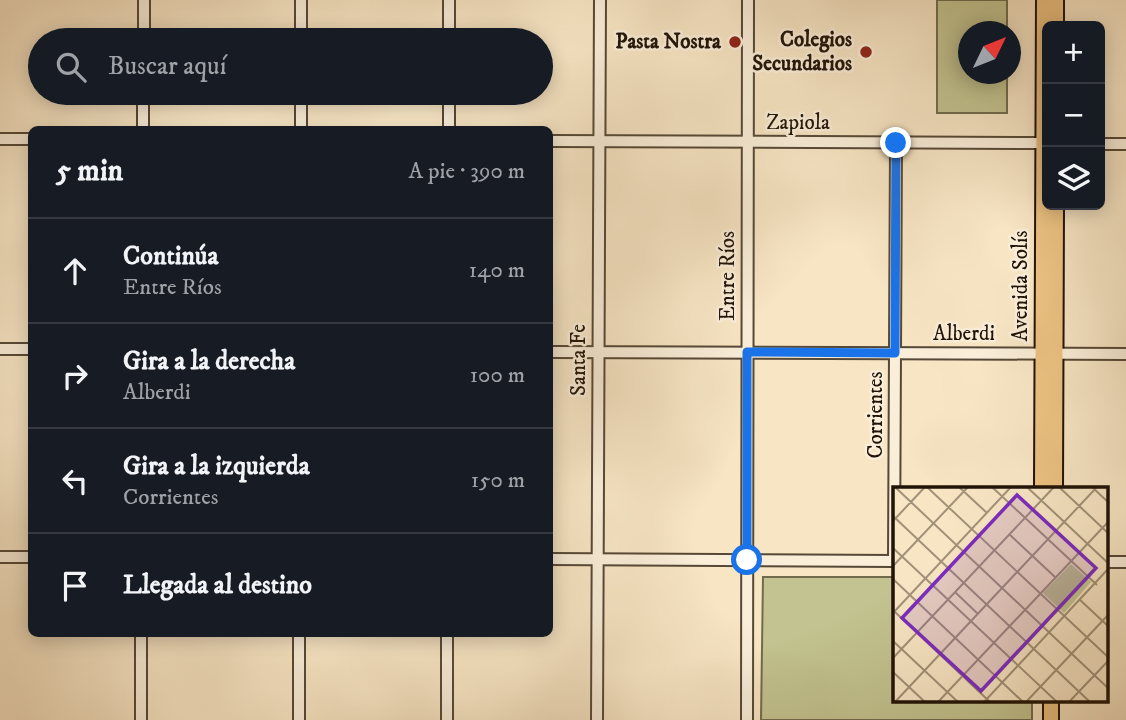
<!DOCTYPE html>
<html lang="es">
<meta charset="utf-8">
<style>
body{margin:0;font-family:"IM FELL DW Pica",serif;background:#20242c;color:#f1f3f6}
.controls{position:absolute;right:21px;top:21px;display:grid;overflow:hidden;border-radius:10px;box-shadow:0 4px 18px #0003}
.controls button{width:63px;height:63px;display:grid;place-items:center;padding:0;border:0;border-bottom:2px solid #363941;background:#171b24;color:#f1f3f6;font:35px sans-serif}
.compass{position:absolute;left:958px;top:21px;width:63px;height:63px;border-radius:50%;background:#171b24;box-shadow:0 4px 18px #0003;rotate:47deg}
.stop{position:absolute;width:21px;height:21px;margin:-16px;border:5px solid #1a73e8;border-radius:50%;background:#fff}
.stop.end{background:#1a73e8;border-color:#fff;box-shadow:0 2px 7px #0008}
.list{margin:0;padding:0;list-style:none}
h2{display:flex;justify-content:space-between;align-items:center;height:91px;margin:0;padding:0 28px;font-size:30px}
h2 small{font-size:23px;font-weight:400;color:#9ea1a6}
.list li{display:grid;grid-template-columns:46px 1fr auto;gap:21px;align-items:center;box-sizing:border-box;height:105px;padding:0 28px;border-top:2px solid #363941}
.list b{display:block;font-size:26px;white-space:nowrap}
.list p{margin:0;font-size:23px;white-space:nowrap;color:#9ea1a6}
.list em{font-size:23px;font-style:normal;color:#9ea1a6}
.icon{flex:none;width:38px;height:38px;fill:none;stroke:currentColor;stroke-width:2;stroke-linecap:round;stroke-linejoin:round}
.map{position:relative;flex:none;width:1126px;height:720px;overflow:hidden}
.search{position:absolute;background:#171b24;box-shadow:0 4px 18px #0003;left:28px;top:28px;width:525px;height:77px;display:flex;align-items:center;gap:18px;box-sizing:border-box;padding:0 24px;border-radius:38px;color:#9ea1a6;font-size:26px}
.panel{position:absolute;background:#171b24;box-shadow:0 4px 18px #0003;left:28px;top:126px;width:525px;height:511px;border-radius:10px}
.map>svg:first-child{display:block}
.green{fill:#c2c390;stroke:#716b4c;stroke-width:2}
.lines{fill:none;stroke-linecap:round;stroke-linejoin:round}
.minor-casing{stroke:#564836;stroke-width:14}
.major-casing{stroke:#201307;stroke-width:18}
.minor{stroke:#faeed9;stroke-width:10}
.major{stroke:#ecc282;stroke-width:14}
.route{stroke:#1a73e8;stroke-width:9}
.poi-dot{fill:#8f2418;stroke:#faeed9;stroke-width:2.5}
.labels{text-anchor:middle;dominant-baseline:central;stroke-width:5;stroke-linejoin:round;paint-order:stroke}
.poi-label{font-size:21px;font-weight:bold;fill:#201307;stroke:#faeed9;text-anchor:end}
.street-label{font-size:21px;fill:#201307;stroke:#faeed9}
.inset-road{fill:none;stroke:#a19178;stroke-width:2}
.view{fill:#7b2cbf;fill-opacity:0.15;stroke:#7b2cbf;stroke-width:3.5}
.inset-edge{fill:none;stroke:#201307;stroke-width:3.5}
</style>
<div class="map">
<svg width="1126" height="720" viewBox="0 0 1126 720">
<rect width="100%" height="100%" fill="#f7e5c4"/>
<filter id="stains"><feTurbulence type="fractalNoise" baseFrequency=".00286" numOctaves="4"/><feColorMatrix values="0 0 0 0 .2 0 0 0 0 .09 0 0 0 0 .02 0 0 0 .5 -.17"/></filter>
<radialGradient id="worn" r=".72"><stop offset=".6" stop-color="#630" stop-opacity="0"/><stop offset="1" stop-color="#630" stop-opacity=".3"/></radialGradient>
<g class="green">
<path d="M937,0h70v31l-39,1v42h39v39h-70z"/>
<path d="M763,577h132v124h137v19h-271z"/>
</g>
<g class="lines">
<defs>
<g id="minor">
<path d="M144,40v-40"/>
<path d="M301,40v-40"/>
<path d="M449,40v-40"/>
<path d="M143,130v-37"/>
<path d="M301,130v-37"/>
<path d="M449,130v-37"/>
<path d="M0,139h32"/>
<path d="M550,141l497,2"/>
<path d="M1100,144h26"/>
<path d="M0,349h32"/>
<path d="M550,352l576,2"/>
<path d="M0,557h32"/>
<path d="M550,559l345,2"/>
<path d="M894,561l2,-418"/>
<path d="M1107,562h19"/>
<path d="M299,634v86"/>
<path d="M141,720v-86"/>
<path d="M447,720v-86"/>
<path d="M597,720l3,-720"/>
<path d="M747,720l1,-720"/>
</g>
<g id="major">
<path d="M1056,26v-26"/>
<path d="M1042,489l2,-489"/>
<path d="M1055,489l1,-284"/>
<path d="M1051,720v-19"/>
</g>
</defs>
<use href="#minor" class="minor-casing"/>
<use href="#major" class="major-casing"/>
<use href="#minor" class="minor"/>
<use href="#major" class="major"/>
</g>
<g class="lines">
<path class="route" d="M747,560v-208l148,1 1,-210"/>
</g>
<g class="poi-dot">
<circle cx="735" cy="42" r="7"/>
<circle cx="866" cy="52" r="7"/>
</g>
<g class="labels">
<g class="poi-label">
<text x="852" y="40">Colegios<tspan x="852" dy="24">Secundarios</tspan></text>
<text x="721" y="42">Pasta Nostra</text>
</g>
<g class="street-label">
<text x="798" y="123">Zapiola</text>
<text transform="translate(728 276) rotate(-90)">Entre Ríos</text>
<text transform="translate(1021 286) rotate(-90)">Avenida Solís</text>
<text x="964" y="334">Alberdi</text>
<text transform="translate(579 360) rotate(-90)">Santa Fe</text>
<text transform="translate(876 415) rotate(-90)">Corrientes</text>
</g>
</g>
<g transform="translate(893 487)">
<rect width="215" height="215" fill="#f7e5c4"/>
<path d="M178,77l20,18 -27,31 -21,-20z" fill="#c2c390"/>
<path class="inset-road" d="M2,0l214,202M34,0l182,171M66,0l28,26M99,0l105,98M134,0l82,77M166,0l50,47M199,0l17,16M0,29l197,186M0,34l32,-34M116,47l46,43M0,61l164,154M0,79l75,-79M0,92l130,123M62,105l23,22M186,112l30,28M2,125l95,90M0,126l118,-126M0,154l65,61M0,171l161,-171M0,185l32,30M2,215l202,-215M45,215l171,-181M91,215l125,-134M133,215l83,-88M176,215l40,-42"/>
<path class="view" d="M124,8l79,73 -115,123 -79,-73z"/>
<rect width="215" height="215" class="inset-edge"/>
</g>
<rect width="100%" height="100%" filter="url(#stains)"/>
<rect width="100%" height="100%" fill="url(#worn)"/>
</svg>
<div class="controls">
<button>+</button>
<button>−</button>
<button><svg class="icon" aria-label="layers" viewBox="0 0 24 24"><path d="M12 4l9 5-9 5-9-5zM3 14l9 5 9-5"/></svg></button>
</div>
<svg class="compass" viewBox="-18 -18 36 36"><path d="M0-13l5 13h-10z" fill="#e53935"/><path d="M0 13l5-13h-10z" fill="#9ea1a6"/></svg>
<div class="stop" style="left:747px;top:560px"></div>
<div class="stop end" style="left:896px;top:143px"></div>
<div class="search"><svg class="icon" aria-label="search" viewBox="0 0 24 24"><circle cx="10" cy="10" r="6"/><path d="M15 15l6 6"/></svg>Buscar aquí</div>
<section class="panel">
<h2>5 min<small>A pie · 390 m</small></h2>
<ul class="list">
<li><svg class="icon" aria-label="ahead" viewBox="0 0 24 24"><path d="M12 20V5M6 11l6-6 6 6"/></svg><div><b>Continúa</b><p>Entre Ríos</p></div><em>140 m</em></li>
<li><svg class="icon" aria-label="right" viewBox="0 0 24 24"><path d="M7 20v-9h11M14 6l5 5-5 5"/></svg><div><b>Gira a la derecha</b><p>Alberdi</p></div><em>100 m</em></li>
<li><svg class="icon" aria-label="left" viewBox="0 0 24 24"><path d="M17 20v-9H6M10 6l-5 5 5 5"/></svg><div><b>Gira a la izquierda</b><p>Corrientes</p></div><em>150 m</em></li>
<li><svg class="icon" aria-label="arrive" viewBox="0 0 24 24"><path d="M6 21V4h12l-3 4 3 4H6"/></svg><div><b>Llegada al destino</b></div></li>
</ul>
</section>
</div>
